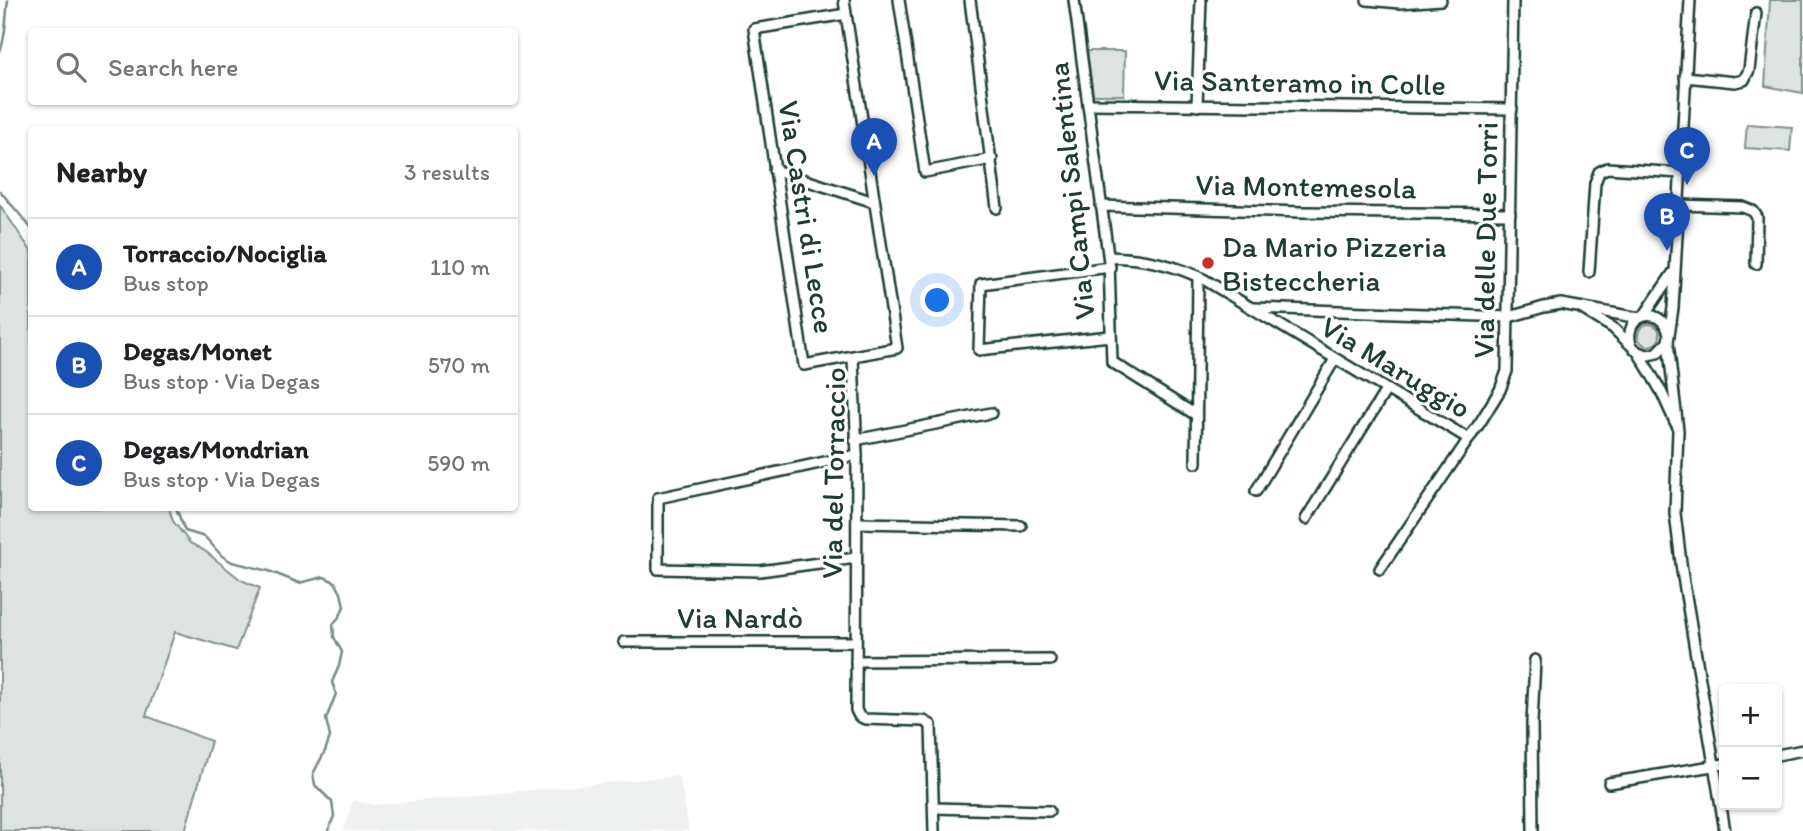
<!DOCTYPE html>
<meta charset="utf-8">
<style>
body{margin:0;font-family:Itim,sans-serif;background:#f6f6f6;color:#202124}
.controls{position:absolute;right:21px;bottom:21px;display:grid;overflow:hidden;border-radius:7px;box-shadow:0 2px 5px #0004}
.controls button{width:63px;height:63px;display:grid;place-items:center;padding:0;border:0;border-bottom:2px solid #e0e0e0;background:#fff;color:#202124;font:35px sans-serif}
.you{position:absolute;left:938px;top:301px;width:24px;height:24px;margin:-18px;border:5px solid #fff;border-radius:50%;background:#1a73e8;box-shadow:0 0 0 10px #1a73e833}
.badge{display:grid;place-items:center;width:46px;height:46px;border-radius:50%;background:#2563eb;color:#fff;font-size:23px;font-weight:700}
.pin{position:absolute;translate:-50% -58px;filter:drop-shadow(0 2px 4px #0008)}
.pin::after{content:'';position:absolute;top:37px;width:24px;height:21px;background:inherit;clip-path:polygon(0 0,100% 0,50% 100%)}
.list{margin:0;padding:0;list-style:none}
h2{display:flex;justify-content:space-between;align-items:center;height:91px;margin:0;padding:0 28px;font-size:30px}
h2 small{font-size:23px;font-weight:400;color:#757577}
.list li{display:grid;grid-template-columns:46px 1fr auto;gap:21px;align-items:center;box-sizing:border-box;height:98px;padding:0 28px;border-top:2px solid #e0e0e0}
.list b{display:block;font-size:26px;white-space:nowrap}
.list p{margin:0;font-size:23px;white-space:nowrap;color:#757577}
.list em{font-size:23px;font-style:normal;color:#757577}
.icon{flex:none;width:38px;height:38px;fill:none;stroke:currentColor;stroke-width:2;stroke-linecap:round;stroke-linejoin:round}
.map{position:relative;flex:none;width:1803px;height:831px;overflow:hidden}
.search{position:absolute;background:#fff;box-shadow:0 2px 5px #0004;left:28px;top:28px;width:490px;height:77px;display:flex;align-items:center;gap:18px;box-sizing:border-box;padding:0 24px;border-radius:7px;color:#757577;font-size:26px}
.panel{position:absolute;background:#fff;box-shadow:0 2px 5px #0004;left:28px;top:126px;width:490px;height:385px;border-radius:7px}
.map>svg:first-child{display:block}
.built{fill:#eef1f0}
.green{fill:#dee3e2;stroke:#7e908b;stroke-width:2}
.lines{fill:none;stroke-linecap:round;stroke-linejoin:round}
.stream{stroke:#758883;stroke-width:2.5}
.street-casing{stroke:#1f3d34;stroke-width:14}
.street{stroke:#fff;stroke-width:9}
.poi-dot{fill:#c8321e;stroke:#fff;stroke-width:2.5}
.labels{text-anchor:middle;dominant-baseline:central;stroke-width:6;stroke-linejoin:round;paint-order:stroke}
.street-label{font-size:30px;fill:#1f3d34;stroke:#fff}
.poi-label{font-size:30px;fill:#1f3d34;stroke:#fff;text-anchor:start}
</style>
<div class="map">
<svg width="1803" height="831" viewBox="0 0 1803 831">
<rect width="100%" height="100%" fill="#fff"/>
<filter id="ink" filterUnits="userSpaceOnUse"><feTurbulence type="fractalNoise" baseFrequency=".0143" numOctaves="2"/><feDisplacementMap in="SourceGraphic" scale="14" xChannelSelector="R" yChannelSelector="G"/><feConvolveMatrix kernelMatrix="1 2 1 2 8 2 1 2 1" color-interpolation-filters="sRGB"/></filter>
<g filter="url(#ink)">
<path class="built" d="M677,776l3,4 9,51h-345l9,-31 21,5z"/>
<g class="green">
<path d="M1770,0h33v93l-38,-7z"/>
<path d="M1087,51h38l-1,44h-31z"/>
<path d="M1747,124l45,3 -2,24 -45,-3z"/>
<path d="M0,205l31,46 1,257h137l4,13 17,22 15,8 36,29 19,8 -24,62 -61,-18 -29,84 65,25 -26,90h-185z"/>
<circle cx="1649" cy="335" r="11"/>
</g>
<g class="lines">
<g class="stream">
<path d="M0,51c6,-13 6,-36 8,-51"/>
<path d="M0,191l32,38"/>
<path d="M176,508l9,23 20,6 17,19 10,6 37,9 30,12 25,-6 11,5 6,11 3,13 -4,10 -7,8 1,13 8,15 -3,14 -7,16 4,12 -10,25 4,18 -5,14 -12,23 2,11 17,17 2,14 -6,15"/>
</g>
<defs>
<g id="street">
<path d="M844,0l2,14 51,334 -93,17 -50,-336 92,-15"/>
<path d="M899,0l26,172 67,-13"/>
<path d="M970,0l27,208"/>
<path d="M1074,0l35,262 3,100 84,53"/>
<path d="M1367,0l33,3 41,-3"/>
<path d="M1685,77l50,5 9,-2 5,-10 7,-57"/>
<path d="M1088,104l424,5"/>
<path d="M1197,106l4,-106"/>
<path d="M774,170l100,32"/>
<path d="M1678,205l65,2 10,4 4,6 -1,47"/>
<path d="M1101,206l201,6 208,2"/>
<path d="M1109,257c35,1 65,7 96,23l264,159"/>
<path d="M1110,267l-129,17 -2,66 131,-14"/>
<path d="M1589,272l6,-89 4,-11 8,-4 73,5"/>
<path d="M1253,308l256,9 35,-10 17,-3 79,14"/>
<path d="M1582,309l31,19 25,24 10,3 9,-2 11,-11 5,-34 17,-308"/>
<path d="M1644,316l29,-43"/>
<path d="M1668,342l10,88 -3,83 7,58 43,260"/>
<path d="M1631,345c-9,-31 30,-42 38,-11"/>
<path d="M1638,352l23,39 14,31"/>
<path d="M853,357l4,98 -1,255 3,6 6,3 59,2 7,4 3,106"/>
<path d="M855,440l136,-27"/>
<path d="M1196,463l2,-186"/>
<path d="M1256,491l79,-132"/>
<path d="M1306,519l80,-129"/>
<path d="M857,523l164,3"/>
<path d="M856,558l-96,13 -102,-2v-71l199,-43"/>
<path d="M1380,569l101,-148 19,-31 7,-19 6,-371"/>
<path d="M624,642h231"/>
<path d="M856,661l194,-1"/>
<path d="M1777,755l26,-5"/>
<path d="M1609,783l115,-19"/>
<path d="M934,808l115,3"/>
<path d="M1533,831l-1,-108 3,-63"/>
</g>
</defs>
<use href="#street" class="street-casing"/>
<use href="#street" class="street"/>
</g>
</g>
<circle class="poi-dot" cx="1208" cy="263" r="7"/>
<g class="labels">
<g class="street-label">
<text transform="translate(1300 82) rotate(1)">Via Santeramo in Colle</text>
<text transform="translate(1306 186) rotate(1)">Via Montemesola</text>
<text transform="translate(1071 191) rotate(-96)">Via Campi Salentina</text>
<text transform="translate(807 217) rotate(81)">Via Castri di Lecce</text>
<text transform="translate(1485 240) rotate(-89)">Via delle Due Torri</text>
<text transform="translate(1396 367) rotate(31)">Via Maruggio</text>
<text transform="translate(833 473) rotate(-89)">Via del Torraccio</text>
<text x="740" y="617">Via Nardò</text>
</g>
<g class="poi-label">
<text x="1222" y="246">Da Mario Pizzeria<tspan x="1222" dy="34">Bisteccheria</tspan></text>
</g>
</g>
</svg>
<div class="controls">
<button>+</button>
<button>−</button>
</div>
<div class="you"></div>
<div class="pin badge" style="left:874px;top:176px;background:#1a4fb4">A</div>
<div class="pin badge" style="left:1667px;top:251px;background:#1a4fb4">B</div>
<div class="pin badge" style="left:1687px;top:185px;background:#1a4fb4">C</div>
<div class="search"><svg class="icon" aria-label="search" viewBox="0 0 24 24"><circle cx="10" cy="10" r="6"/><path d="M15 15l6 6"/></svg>Search here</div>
<section class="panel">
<h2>Nearby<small>3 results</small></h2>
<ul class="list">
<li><span class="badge" style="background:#1a4fb4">A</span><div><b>Torraccio/Nociglia</b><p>Bus stop</p></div><em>110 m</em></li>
<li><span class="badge" style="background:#1a4fb4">B</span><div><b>Degas/Monet</b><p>Bus stop · Via Degas</p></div><em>570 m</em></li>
<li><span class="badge" style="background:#1a4fb4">C</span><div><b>Degas/Mondrian</b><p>Bus stop · Via Degas</p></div><em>590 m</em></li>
</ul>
</section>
</div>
